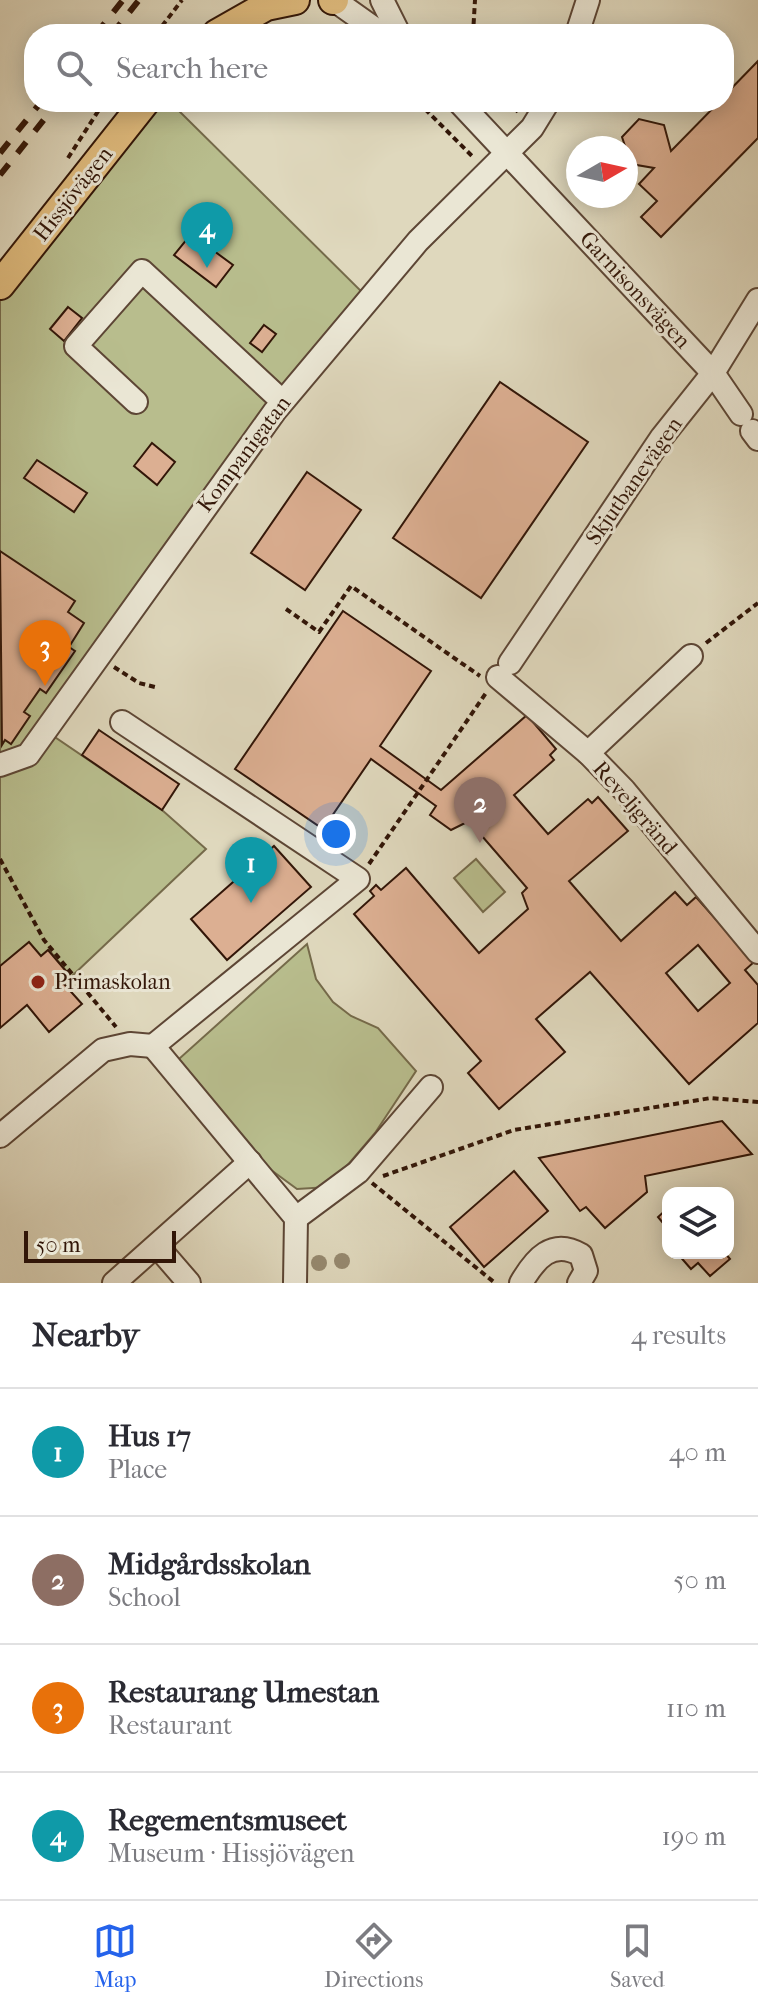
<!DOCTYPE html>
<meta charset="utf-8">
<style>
body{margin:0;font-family:"IM FELL French Canon",serif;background:#f2f2f3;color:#2b2b33}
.controls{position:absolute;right:24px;bottom:24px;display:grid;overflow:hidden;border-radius:16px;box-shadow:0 4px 20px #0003}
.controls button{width:72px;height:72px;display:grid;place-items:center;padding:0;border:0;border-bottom:2px solid #e1e1e2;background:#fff;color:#2b2b33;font:40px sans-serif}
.compass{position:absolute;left:566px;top:136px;width:72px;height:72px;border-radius:50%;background:#fff;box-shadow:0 4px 20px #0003;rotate:81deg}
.scale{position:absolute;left:24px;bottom:20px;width:152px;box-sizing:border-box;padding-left:8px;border:4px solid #321608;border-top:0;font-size:22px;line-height:28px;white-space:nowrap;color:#321608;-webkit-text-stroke:6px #eae6d4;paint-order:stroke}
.you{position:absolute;left:336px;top:834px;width:28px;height:28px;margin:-20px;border:6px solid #fff;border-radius:50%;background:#1a73e8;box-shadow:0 0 0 12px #1a73e833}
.badge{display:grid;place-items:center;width:52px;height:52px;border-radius:50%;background:#2563eb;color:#fff;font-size:26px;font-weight:700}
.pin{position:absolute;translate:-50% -66px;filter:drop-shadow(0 2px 4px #0008)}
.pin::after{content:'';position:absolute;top:42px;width:28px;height:24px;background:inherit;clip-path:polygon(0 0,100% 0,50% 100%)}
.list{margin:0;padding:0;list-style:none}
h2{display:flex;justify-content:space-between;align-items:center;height:104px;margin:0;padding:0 32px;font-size:34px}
h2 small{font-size:26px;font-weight:400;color:#7c7c81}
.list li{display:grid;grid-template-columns:52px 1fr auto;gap:24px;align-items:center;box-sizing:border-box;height:128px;padding:0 32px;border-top:2px solid #e1e1e2}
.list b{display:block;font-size:30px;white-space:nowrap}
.list p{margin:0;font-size:26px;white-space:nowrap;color:#7c7c81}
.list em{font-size:26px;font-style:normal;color:#7c7c81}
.icon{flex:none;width:44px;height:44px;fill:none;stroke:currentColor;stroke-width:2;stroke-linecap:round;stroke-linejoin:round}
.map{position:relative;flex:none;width:758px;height:1283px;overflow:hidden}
.search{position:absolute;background:#fff;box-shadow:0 4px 20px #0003;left:24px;right:24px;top:24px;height:88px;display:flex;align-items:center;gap:20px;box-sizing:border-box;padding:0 28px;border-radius:32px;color:#7c7c81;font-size:30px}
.sheet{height:616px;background:#fff}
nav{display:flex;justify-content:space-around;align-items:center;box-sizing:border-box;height:112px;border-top:2px solid #e1e1e2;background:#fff;font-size:22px;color:#7c7c81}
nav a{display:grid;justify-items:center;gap:4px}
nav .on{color:#2563eb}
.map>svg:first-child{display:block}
.green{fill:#b8bd8d;stroke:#756a4a;stroke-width:2}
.building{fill:#dcaf92;stroke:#321608;stroke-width:2;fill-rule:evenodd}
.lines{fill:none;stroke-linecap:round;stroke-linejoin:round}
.minor-casing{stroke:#5d4635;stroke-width:26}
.major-casing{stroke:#321608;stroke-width:32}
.path{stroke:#321608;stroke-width:4;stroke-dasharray:6 4;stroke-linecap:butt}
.minor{stroke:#eae6d4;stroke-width:22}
.major{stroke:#e0bc7e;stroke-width:28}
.rail{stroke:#321608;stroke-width:6;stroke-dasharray:14 14;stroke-linecap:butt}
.tree{fill:#96896f}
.poi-dot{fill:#8f2418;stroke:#eae6d4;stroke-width:3}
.labels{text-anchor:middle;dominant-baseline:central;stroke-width:6;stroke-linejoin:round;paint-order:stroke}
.street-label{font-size:22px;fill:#321608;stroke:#eae6d4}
.poi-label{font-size:22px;fill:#321608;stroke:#eae6d4;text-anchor:start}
</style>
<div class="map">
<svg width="758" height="1283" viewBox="0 0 758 1283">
<rect width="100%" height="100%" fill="#dfd8bd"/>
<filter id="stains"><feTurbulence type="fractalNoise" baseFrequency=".0025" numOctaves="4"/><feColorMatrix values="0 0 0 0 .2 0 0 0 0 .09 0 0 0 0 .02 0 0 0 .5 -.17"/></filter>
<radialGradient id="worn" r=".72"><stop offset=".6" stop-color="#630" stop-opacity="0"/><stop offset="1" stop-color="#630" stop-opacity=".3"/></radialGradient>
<g class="green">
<path d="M145,102h25l198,196 -322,433 116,79 44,39 -135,128 -22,-27 -8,6 -41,10v-681z"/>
<path d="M476,859l29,33 -22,20 -29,-34z"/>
<path d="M307,944l9,35 17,23 18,14 27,12 38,43 -41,62 -46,54 -32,2 -63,-46 -64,-76z"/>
</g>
<g class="building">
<path d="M758,61v77l-97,99 -20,-20 16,-16 -18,-17 15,-16 -23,-4 -9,-27 17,-18 25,6 7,26 48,-49h5v-6z"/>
<path d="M191,234l42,31 -17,22 -42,-32z"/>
<path d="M68,307l14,11 -18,23 -14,-12z"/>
<path d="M264,325l12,9 -14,18 -12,-9z"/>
<path d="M500,382l88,60 -107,156 -88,-60z"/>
<path d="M152,443l23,19 -18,23 -23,-19z"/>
<path d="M37,460l50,33 -13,19 -50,-34z"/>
<path d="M307,472l54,38 -56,80 -54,-37z"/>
<path d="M0,551l75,50 -7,11 16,11 -15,24 6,4 -29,42 -6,-4 -16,23 6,4 -19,28 -6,-4 -3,5z"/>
<path d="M343,611l88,60 -51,75 61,44 86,-75 29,34 -6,6 4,5 -40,35 34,39 40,-35 4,4 6,-6 30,34 -59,50 52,60 54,-49 12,13 9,-8 58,65 -9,8 13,15v38l-69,61 -99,-112 -54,47 29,33 -66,57 -31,-36 13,-12 -127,-147 20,-18 -4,-5 6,-6 5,5 25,-22 73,85 49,-44 -6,-16 5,-5 -58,-67 -18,9 -21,-15 6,-9 -65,-47 -48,70 -88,-60zM698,945l32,38 -32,28 -32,-38z"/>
<path d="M99,730l80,54 -17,26 -80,-55z"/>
<path d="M274,846l37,41 -84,73 -36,-41z"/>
<path d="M29,942l12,14 7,-6 23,27 -7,7 18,20 -33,28 -22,-27 -27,23v-62z"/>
<path d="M722,1121l30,33 -107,22 2,16 -42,36 -19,-21 -6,4 -41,-53z"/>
<path d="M514,1171l34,40 -64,56 -34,-40z"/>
<path d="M668,1208v21l-10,-12z"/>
<path d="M677,1253h48l5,6 -20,17 -12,-13 -7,6z"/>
</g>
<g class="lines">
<defs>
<g id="minor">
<path d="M334,0l48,34"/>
<path d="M382,0l17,34"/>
<path d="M577,34l11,-34"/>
<path d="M459,102l254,271 28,41"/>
<path d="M136,402l-60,-56 66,-75 140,130"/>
<path d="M752,431l6,8"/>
<path d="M510,663l152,-226 51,-64 45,-73"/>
<path d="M498,677l90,76 36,37 134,162"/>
<path d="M122,722l236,157 -205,167"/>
<path d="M588,753l103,-97"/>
<path d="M0,765l28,-10 247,-344 143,-170 114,-113 16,-26"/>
<path d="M153,1046l143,172 -1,65"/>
<path d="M0,1136l103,-86 27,-6 23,2"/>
<path d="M296,1218l62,-46 73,-85"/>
<path d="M157,1246l32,37"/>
<path d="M114,1283l136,-121"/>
<path d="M521,1283c14,-24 31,-45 60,-28l5,16 -7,12"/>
</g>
<g id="major">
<path d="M333,0h1"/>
<path d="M217,34l49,-28 29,-6"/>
<path d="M0,285l145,-183"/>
</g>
</defs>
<use href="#minor" class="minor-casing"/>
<use href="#major" class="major-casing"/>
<g class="path">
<path d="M296,26l29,8"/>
<path d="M156,34l26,-34"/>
<path d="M473,34l2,-34"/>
<path d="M418,102l55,55"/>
<path d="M509,102l9,10"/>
<path d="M68,158l36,-56"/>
<path d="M286,609l33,23 32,-46 129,90"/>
<path d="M706,643l52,-40"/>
<path d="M114,667l25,16 16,4"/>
<path d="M0,859l44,81 72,87"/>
<path d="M369,864l117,-171"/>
<path d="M383,1176l131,-46 197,-32 47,4"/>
<path d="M372,1183l123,100"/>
</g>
<use href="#minor" class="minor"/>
<use href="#major" class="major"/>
<g class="rail">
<path d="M96,34l27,-34"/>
<path d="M112,34l27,-34"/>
<path d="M0,153l41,-51"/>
<path d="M0,175l58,-73"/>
</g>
</g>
<g class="tree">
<circle cx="342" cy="1261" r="8"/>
<circle cx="319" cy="1263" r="8"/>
</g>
<circle class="poi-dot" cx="38" cy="982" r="8"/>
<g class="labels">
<g class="street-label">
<text transform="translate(73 194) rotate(-52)">Hissjövägen</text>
<text transform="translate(635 290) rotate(47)">Garnisonsvägen</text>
<text transform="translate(244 454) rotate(-53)">Kompanigatan</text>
<text transform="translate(634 481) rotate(-55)">Skjutbanevägen</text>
<text transform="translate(635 808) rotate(49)">Reveljgränd</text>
</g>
<g class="poi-label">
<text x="54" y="982">Primaskolan</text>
</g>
</g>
<rect width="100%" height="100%" filter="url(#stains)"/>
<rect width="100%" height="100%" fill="url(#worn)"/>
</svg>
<div class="controls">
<button><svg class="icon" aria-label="layers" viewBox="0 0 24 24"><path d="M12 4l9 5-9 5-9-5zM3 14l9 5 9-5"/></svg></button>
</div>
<svg class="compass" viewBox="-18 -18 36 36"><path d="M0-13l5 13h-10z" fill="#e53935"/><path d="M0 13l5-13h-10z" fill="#7c7c81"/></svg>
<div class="scale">50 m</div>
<div class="you"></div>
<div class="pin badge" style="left:251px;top:903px;background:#0f9aa8">1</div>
<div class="pin badge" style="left:480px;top:843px;background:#8d6e63">2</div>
<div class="pin badge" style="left:45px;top:686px;background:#e8710a">3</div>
<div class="pin badge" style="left:207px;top:268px;background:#0f9aa8">4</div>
<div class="search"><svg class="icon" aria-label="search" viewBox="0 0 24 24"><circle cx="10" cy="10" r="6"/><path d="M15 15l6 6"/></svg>Search here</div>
</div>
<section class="sheet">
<h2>Nearby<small>4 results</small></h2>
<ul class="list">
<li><span class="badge" style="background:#0f9aa8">1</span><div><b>Hus 17</b><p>Place</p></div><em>40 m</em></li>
<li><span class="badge" style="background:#8d6e63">2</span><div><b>Midgårdsskolan</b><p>School</p></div><em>50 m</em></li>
<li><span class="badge" style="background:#e8710a">3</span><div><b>Restaurang Umestan</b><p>Restaurant</p></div><em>110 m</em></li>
<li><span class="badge" style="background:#0f9aa8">4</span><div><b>Regementsmuseet</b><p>Museum · Hissjövägen</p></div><em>190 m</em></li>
</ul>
</section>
<nav>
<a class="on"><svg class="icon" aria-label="map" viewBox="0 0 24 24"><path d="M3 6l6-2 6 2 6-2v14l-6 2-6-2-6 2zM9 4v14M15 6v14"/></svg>Map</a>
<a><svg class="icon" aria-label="directions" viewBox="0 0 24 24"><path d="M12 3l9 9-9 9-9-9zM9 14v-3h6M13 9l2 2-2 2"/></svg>Directions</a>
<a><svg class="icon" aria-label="saved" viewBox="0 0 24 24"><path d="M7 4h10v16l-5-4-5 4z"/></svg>Saved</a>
</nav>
